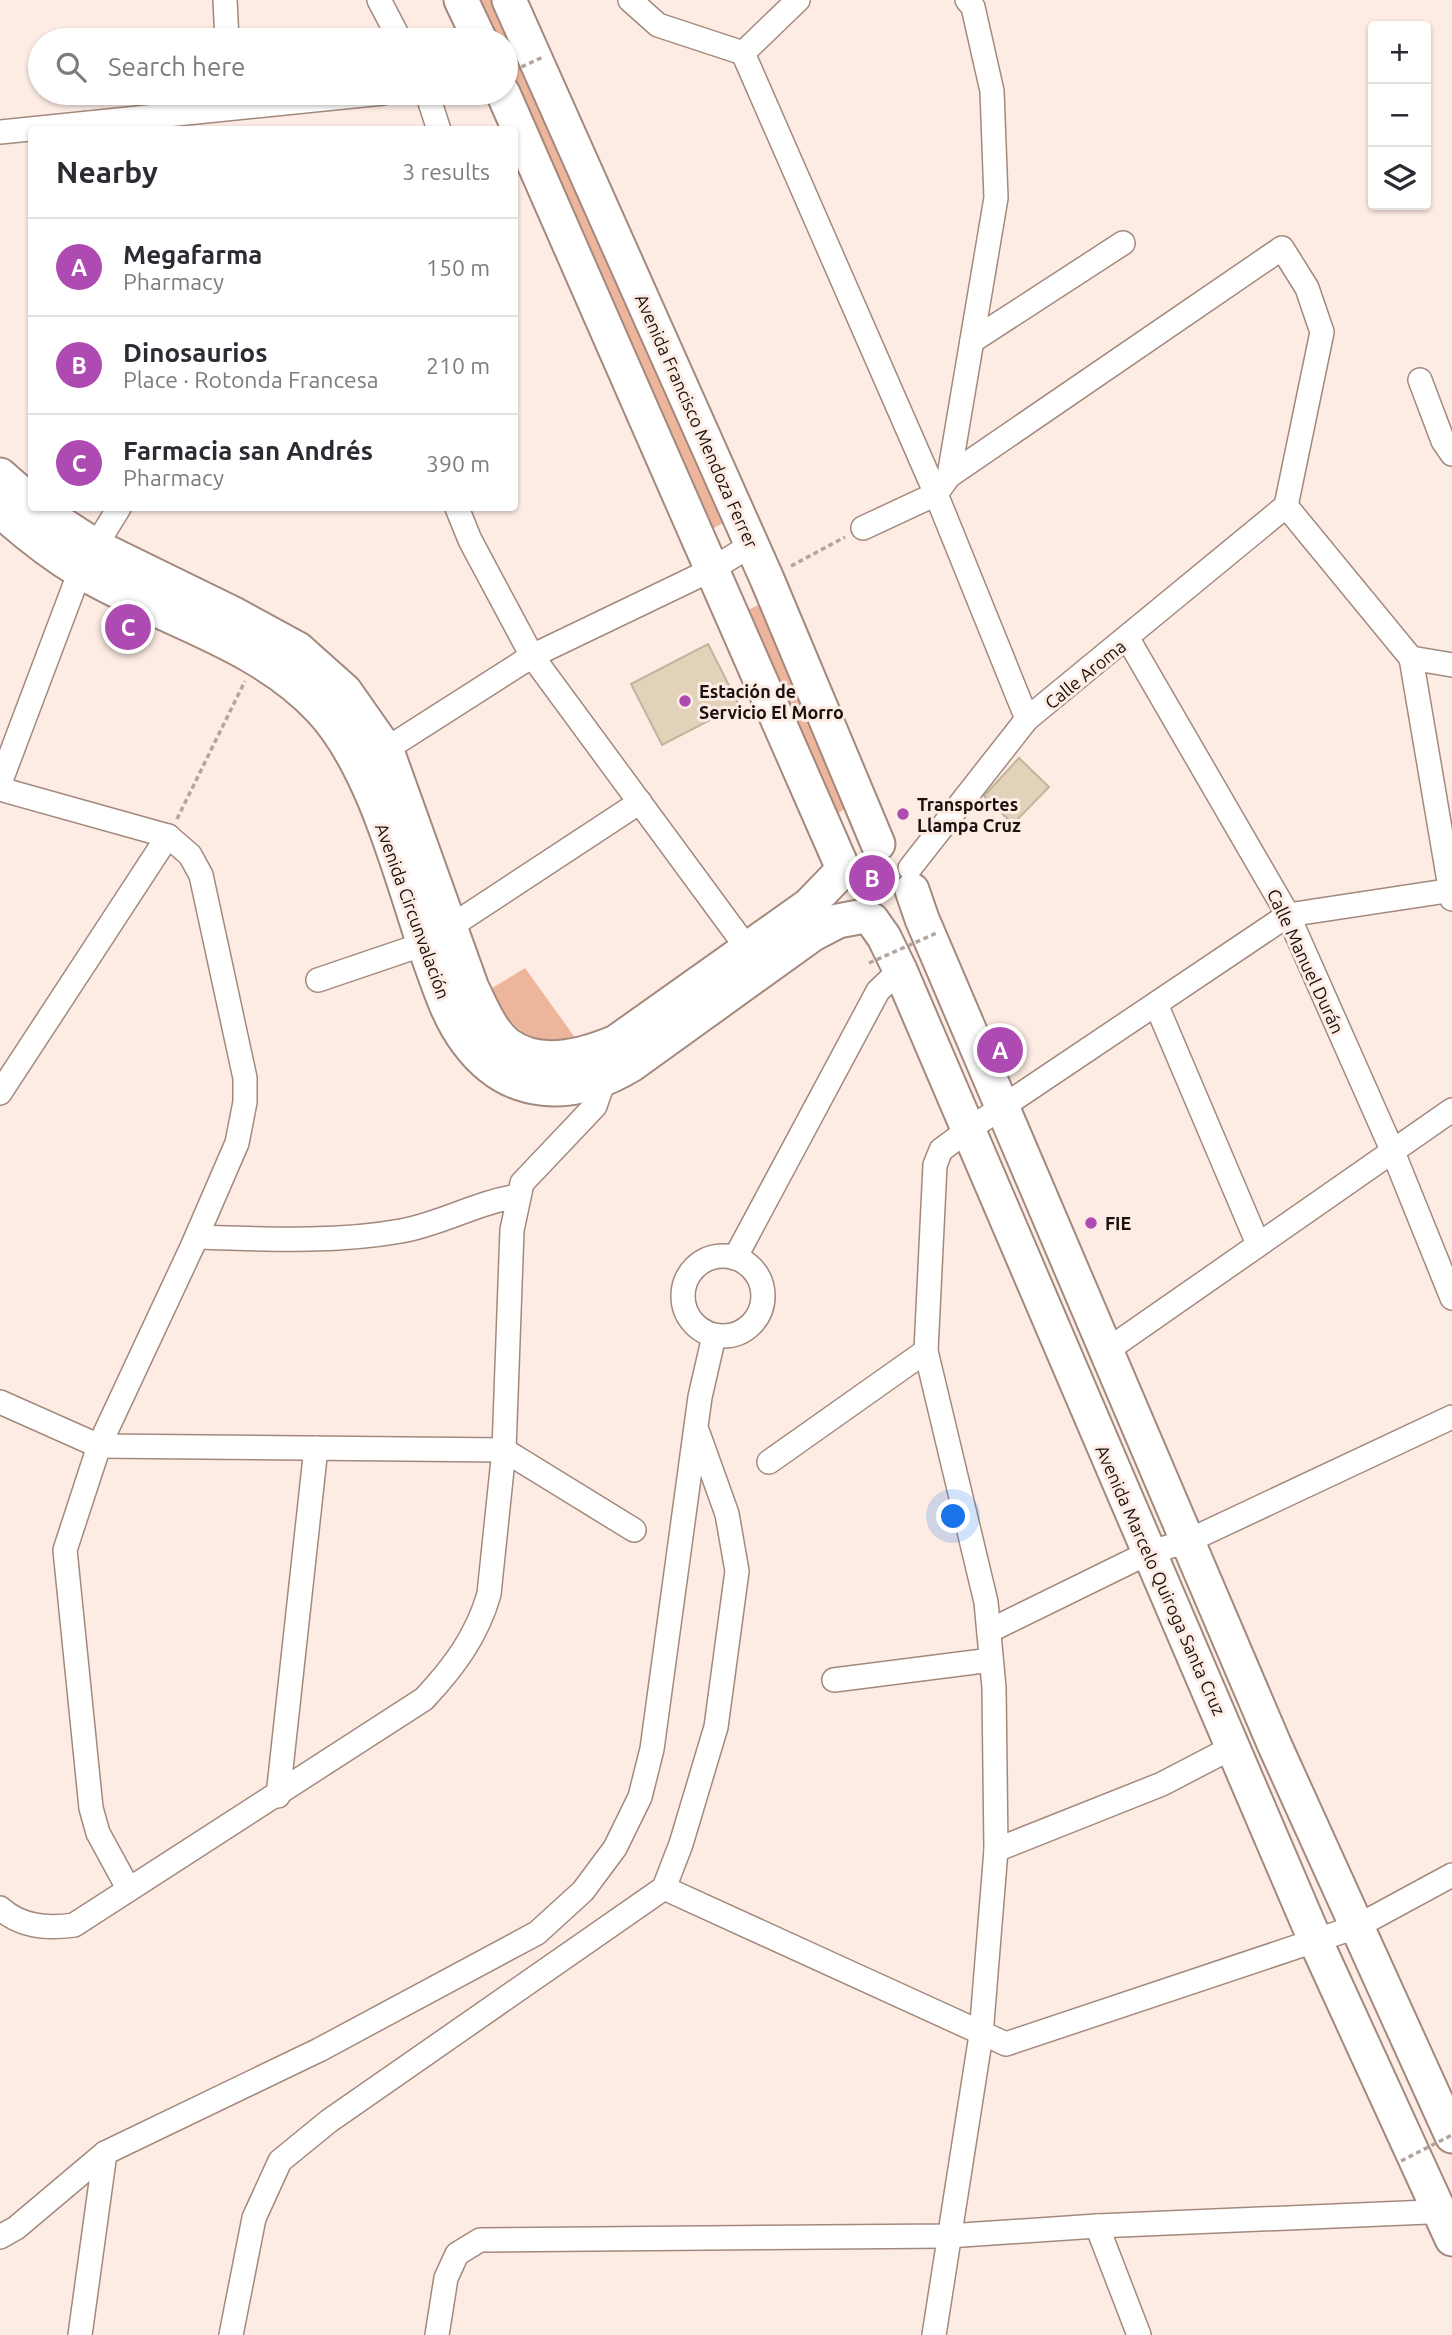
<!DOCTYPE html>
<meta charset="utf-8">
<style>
body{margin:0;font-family:Ubuntu,sans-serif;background:#f7f7f7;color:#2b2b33}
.controls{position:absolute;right:21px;top:21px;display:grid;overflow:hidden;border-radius:7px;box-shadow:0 2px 5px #0004}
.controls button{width:63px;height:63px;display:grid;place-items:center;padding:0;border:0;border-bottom:2px solid #e1e1e2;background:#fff;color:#2b2b33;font:35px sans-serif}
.you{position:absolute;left:954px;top:1517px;width:24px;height:24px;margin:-18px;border:5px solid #fff;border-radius:50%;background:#1a73e8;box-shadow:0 0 0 10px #1a73e833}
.badge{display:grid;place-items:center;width:46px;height:46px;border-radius:50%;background:#ad4bb2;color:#fff;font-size:23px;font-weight:700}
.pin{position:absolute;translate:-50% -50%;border:4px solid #fff;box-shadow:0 2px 7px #0006}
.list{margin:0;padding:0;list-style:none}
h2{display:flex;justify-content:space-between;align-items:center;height:91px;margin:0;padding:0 28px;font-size:30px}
h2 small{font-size:23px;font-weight:400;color:#7c7c81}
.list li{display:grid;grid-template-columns:46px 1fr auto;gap:21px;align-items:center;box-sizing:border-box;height:98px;padding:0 28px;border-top:2px solid #e1e1e2}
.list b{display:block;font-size:26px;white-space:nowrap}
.list p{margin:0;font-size:23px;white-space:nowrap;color:#7c7c81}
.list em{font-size:23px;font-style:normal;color:#7c7c81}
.icon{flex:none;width:38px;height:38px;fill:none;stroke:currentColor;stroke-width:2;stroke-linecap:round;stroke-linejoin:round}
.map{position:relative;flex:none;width:1452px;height:2335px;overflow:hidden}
.search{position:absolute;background:#fff;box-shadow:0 2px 5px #0004;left:28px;top:28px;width:490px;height:77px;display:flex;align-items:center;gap:18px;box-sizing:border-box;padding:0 24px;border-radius:38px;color:#7c7c81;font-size:26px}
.panel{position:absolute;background:#fff;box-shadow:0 2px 5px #0004;left:28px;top:126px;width:490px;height:385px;border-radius:7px}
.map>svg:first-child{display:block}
.green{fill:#edb59b}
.building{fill:#e2d2ba;stroke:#c3b39c;stroke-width:2}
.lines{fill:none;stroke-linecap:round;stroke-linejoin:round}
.minor-casing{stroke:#a3897d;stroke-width:26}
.highway-casing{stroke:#a3897d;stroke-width:37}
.path{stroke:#b3a59e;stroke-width:3.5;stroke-dasharray:5 3.5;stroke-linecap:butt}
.minor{stroke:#fff;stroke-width:23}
.highway{stroke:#fff;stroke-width:33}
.path-bridge{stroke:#b3a59e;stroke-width:3.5;stroke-dasharray:5 3.5;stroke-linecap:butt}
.poi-dot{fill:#ad4bb2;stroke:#fdece4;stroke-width:2.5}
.labels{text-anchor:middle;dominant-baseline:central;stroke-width:6;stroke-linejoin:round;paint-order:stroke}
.street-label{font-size:18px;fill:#1a100c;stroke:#fdece4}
.poi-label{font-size:18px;font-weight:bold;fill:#1a100c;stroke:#fdece4;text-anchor:start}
</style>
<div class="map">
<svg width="1452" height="2335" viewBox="0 0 1452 2335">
<rect width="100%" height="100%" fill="#fdece4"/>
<g class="green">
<path d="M477,0h17l231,522 -15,8 -204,-468v-22h-10z"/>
<path d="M760,604l92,201 -14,8 -92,-202z"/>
<circle cx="873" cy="881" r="22"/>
<path d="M525,968l51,71c-48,11 -63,-11 -87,-49z"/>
</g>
<g class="building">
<path d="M708,644l31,61 -77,40 -31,-61z"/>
<path d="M1019,758l30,29 -36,37 -29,-28z"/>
</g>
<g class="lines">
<defs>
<g id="minor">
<path d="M225,0l2,40"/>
<path d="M379,0l21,40"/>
<path d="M630,0l28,25 85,28 55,-53"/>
<path d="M743,53l193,441 91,225"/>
<path d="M427,93l12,37"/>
<path d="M0,132l383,-39"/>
<path d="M972,341l151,-98"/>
<path d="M1420,380l23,61 9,13"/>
<path d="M949,476l47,-278 -4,-107 -19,-84 -6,-7"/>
<path d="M457,508l13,32 62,116 215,292"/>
<path d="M863,528l73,-34 13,-18 333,-228 25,40 15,44 -36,174 125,152 41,241"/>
<path d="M1128,639l160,276 105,237 59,146"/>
<path d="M1411,658l41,7"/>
<path d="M374,757l158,-101 179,-86 40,-25"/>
<path d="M0,783l80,-212 39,-63"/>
<path d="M0,789l168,47 22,19 11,20 44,203v24l-8,41 -45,104 -93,199 -34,104 26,258 7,25 30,55"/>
<path d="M910,868l117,-149 259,-213"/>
<path d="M318,980l106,-36 216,-142"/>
<path d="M1156,1004l102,240"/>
<path d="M0,1093l168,-257"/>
<path d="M197,1237c67,2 137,6 204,-6 40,-7 76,-29 118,-35"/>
<circle cx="723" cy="1296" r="40"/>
<path d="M735,1258l143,-267 22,-21"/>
<path d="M1106,1351l346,-241"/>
<path d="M0,1402l99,44 405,4 130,80"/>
<path d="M769,1462l157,-111"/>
<path d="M989,1631l159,-78 40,-12 264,-124"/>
<path d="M834,1680l157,-20"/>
<path d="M278,1796l38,-348"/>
<path d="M996,1850l166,-66 71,-37"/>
<path d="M664,1888l342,156 350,-117 96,-52"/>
<path d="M0,1908c21,19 47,21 74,17l350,-226c30,-32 53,-63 65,-105l15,-144 8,-220 10,-47 73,-77 9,-26"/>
<path d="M1097,2226l42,109"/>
<path d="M0,2237l16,-9 89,-75 214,-103 218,-117 46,-42 32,-43 25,-51 12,-48 48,-352 14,-61"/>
<path d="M80,2335l25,-182"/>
<path d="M231,2335l23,-117 26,-57 49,-40 335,-233 17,-44 35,-117 21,-156 -10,-57 -29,-81"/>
<path d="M437,2335l9,-57 11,-24 23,-14 468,-4 149,-10 355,-15"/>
<path d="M934,2335l47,-300 15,-185 -2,-162 -8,-86 -60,-251 9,-186 6,-15 27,-20 320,-215 164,-25"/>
</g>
<g id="highway">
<path d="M461,0l19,40"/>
<path d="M509,0l258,579 111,265"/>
<path d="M503,93l338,771"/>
<path d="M0,475l32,28"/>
<path d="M37,508l60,39 135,66 66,36 47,42 42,60 85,237c9,18 18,42 35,56 32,24 76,12 109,-2l193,-137 28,-29"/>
<path d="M0,510c24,22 52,44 80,61 79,48 177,70 241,139 54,58 81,171 107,246 11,30 20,61 39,86 43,58 106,58 164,23l182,-131 25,-13 21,-4"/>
<path d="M912,890l10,29 353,827 177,390"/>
<path d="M872,920l12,17 16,33 416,972 136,297"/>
</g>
</defs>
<use href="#minor" class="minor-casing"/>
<use href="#highway" class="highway-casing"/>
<g class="path">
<path d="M450,100l16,-7"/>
<path d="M791,566l54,-29"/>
<path d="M177,819l68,-138"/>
</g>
<use href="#minor" class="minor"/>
<use href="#highway" class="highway"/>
<g class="path-bridge">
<path d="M506,74l37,-17"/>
<path d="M869,963l70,-31"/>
<path d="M1401,2161l51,-26"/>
</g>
</g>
<g class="poi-dot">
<circle cx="685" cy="701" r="7"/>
<circle cx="903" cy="814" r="7"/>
<circle cx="1091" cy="1223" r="7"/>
</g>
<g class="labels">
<g class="street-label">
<text transform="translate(697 421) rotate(66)">Avenida Francisco Mendoza Ferrer</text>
<text transform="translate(1085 674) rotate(-39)">Calle Aroma</text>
<text transform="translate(413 911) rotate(70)">Avenida Circunvalación</text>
<text transform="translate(1306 961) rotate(65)">Calle Manuel Durán</text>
<text transform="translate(1161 1580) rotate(66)">Avenida Marcelo Quiroga Santa Cruz</text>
</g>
<g class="poi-label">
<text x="699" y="691">Estación de<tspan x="699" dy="21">Servicio El Morro</tspan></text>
<text x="917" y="804">Transportes<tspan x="917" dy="21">Llampa Cruz</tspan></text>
<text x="1105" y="1223">FIE</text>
</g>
</g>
</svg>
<div class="controls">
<button>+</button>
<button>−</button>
<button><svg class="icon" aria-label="layers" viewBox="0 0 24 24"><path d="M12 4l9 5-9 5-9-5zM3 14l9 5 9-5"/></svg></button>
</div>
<div class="you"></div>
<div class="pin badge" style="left:1000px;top:1050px">A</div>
<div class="pin badge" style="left:872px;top:878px">B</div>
<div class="pin badge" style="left:128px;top:627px">C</div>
<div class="search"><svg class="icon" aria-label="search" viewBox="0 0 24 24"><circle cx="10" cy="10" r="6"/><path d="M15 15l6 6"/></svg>Search here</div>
<section class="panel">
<h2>Nearby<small>3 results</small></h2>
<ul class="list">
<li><span class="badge">A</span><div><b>Megafarma</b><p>Pharmacy</p></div><em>150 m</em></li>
<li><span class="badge">B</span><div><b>Dinosaurios</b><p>Place · Rotonda Francesa</p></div><em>210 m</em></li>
<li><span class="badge">C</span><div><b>Farmacia san Andrés</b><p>Pharmacy</p></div><em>390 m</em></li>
</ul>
</section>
</div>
